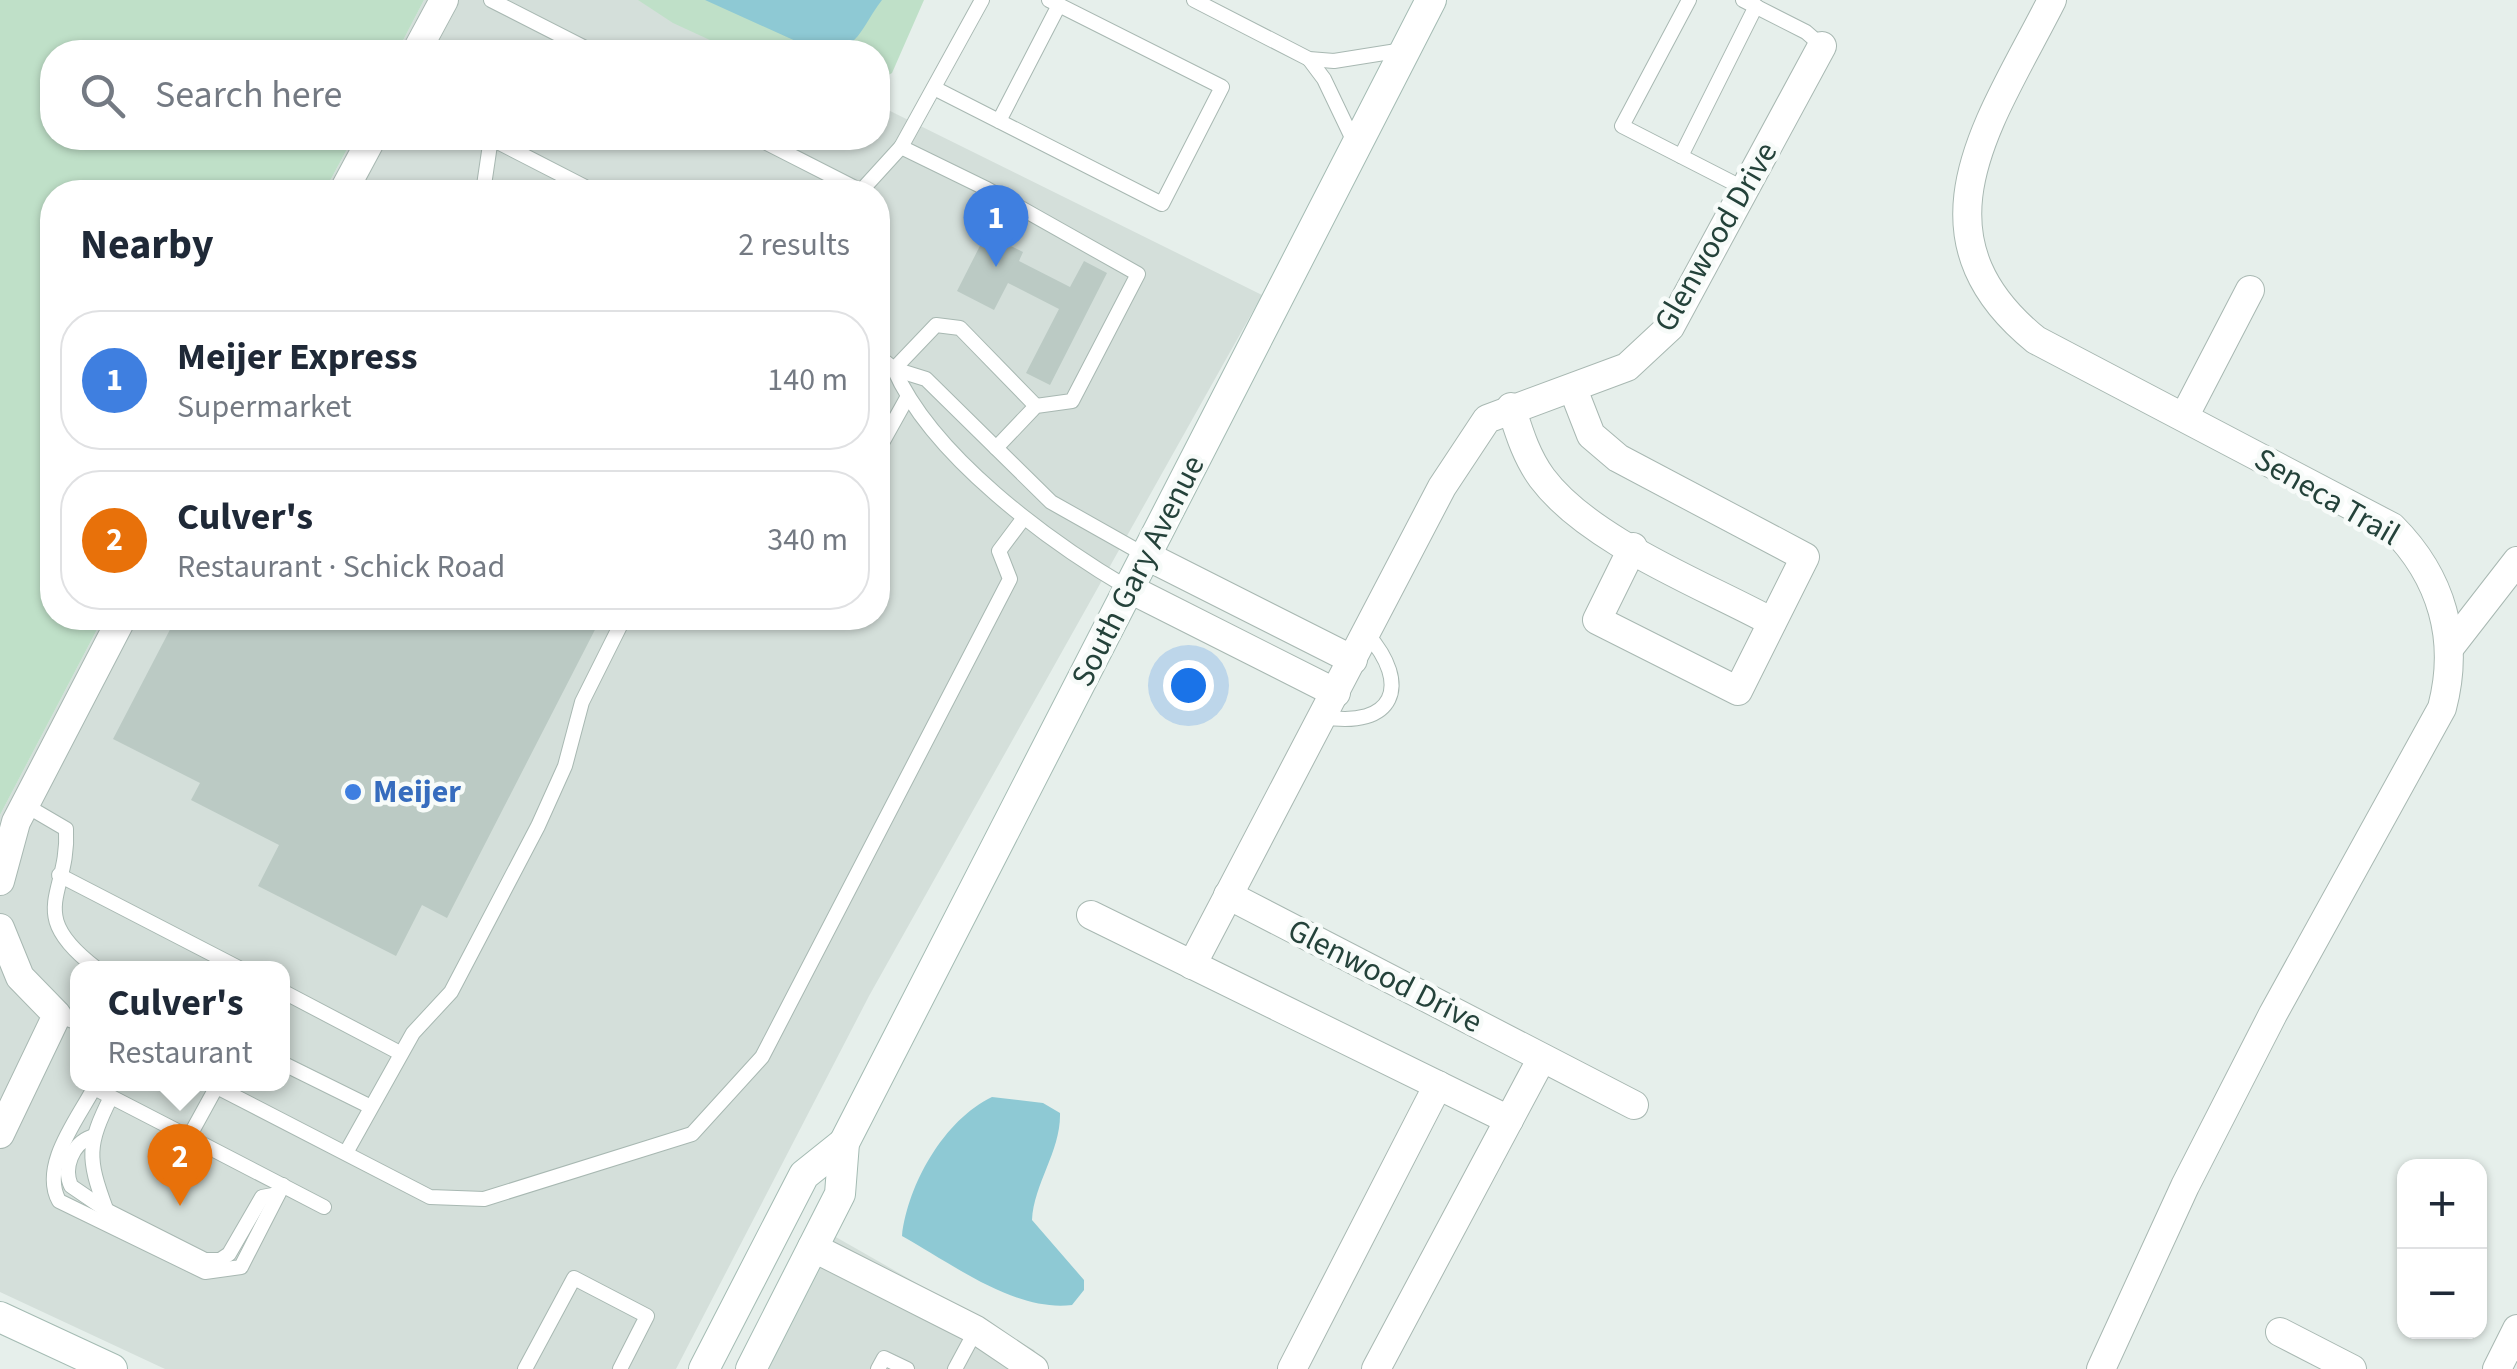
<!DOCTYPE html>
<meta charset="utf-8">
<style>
body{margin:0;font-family:"Source Sans 3",sans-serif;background:#f2f2f3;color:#1f2937}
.controls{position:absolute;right:30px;bottom:30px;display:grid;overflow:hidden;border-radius:20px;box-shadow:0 2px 8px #0004}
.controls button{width:90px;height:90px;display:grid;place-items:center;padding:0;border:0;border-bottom:2px solid #e0e1e3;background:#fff;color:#1f2937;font:50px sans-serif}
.you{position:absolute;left:1188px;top:685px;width:35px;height:35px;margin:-25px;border:8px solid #fff;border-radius:50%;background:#1a73e8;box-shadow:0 0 0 15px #1a73e833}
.badge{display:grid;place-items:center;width:65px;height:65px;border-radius:50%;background:#2563eb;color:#fff;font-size:32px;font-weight:700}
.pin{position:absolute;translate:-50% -82px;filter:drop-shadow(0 2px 5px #0008)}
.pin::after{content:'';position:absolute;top:52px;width:35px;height:30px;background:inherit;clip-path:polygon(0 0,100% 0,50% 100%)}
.popup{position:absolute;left:70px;top:961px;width:220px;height:130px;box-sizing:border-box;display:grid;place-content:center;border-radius:20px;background:#fff;filter:drop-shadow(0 2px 8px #0005);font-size:32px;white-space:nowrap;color:#747a83}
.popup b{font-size:38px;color:#1f2937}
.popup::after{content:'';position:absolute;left:50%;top:100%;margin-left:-20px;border:20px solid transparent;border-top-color:#fff}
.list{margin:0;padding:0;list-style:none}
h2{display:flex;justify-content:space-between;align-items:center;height:130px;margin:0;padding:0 40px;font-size:42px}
h2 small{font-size:32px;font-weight:400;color:#747a83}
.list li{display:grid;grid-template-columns:65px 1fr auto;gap:30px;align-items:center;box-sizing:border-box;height:140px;margin:0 20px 20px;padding:0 20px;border:2px solid #e0e1e3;border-radius:40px}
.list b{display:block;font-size:38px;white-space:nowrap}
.list p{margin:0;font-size:32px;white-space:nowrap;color:#747a83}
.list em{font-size:32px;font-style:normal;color:#747a83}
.icon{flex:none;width:55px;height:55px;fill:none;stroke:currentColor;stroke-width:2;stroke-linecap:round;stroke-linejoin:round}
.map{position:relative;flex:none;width:2517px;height:1369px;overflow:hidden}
.search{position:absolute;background:#fff;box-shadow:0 2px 8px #0004;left:40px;top:40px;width:850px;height:110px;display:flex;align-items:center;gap:25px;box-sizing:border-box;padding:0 35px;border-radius:40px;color:#747a83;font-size:38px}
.panel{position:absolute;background:#fff;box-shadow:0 2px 8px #0004;left:40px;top:180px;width:850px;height:450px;border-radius:40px}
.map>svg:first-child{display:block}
.built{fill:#d4dfda;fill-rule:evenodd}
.green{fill:#bfe0c8}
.water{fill:#8ec9d4}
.building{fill:#bbcac4}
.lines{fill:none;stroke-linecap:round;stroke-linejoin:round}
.lane-casing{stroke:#a8b8b2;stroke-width:16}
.street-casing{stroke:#a8b8b2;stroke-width:30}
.secondary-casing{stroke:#a4bbb3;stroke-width:32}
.lane{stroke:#fff;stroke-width:14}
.street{stroke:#fff;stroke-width:28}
.secondary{stroke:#fff;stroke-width:30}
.shop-dot{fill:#3f7fe0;stroke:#f7fbf9;stroke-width:4}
.labels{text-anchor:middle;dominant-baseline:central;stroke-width:9;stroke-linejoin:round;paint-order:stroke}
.street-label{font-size:32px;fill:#24423a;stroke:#f7fbf9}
.shop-label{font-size:32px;font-weight:bold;fill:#366cbe;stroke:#f7fbf9;text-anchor:start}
</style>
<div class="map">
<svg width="2517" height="1369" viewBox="0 0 2517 1369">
<rect width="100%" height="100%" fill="#e6efeb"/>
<g class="built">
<path d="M424,0h243l105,52h-375z"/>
<path d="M878,105l384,190 -393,701 -193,373h-511l-165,-77v-477l103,-197h775v-426h-554l29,-54h525zM78,968h204v116h-204z"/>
<path d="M834,1236l200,114 14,19h-282z"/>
</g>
<g class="green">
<path d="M0,0h424l-27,52h-345v86h301l-29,54h-272v426h51l-103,197z"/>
<path d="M638,0h286l-32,73 -14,8v-29h-142l-63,-29z"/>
</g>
<g class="water">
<path d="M705,0h177c-21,27 -23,52 -62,52z"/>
<path d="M992,1097l51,6 17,10c1,38 -26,70 -28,107l52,60v10l-12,15c-58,7 -121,-42 -170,-69 6,-52 42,-116 90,-139z"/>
</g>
<g class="building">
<path d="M986,234l37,18 -4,9 51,26 14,-26 23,12 -57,112 -24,-12 33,-64 -51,-26 -14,27 -37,-19z"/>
<path d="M176,618h425l-154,300 -25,-13 -26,51 -138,-70 21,-41 -88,-45 9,-17 -87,-44z"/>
</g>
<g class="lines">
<defs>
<g id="lane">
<path d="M491,0l102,52"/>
<path d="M1194,0l115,59 25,2 69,-11"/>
<path d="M1689,0l-67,126 123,63"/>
<path d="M1743,0l63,32 16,14"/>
<path d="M1309,59l15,20 32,67"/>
<path d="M934,88l228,116 60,-117 -173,-87"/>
<path d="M999,121l60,-116"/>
<path d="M490,138l105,54"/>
<path d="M757,138l104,53"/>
<path d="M901,147l81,-147"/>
<path d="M1681,156l75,-150"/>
<path d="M483,192l8,-54"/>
<path d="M860,192l41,-45 86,42 151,85 -66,127 -36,5 -40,42"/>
<path d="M878,356l16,13 32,10 125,123 94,53"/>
<path d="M894,369c38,87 154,172 234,219"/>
<path d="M894,369l42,-44 24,3 76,78"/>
<path d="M878,450l29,-52"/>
<path d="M1323,717c71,12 89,-32 44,-83"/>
<path d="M25,805l41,24c4,66 -43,83 30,139"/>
<path d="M59,875l180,93"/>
<path d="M282,991l118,62"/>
<path d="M57,1015l21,8"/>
<path d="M282,1063l87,43"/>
<path d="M211,1084l219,113 54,2 208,-65 70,-77 248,-478 -11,-28 24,-32"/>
<path d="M217,1086l-28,51 135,70"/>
<path d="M91,1137c-19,7 -28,31 -20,49l35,24 99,50h15l9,-6 33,-57 16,-3"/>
<path d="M189,1137l-95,-49c-17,32 -54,78 -35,113l146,71 36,-5 42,-82"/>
<path d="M347,1151l66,-118 38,-41 87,-166 27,-60 17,-64 42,-84"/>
<path d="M106,1209c-19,-51 -19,-64 5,-112"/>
<path d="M525,1369l49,-91 73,38 -27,53"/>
<path d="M878,1369l6,-11 23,11"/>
<path d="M955,1369l21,-39"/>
</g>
<g id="street">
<path d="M2052,0c-60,119 -148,233 -16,340l356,187c50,50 68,113 50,181l-169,306 -88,172 -84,183"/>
<path d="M416,52l28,-52"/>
<path d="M343,192l29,-54"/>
<path d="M1573,389l18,46 27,23 187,99 -67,134 -141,-71 36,-73"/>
<path d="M1511,407c8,25 15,49 31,71 47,63 162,107 230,144"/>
<path d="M2184,417l66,-127"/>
<path d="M1145,555l208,105"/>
<path d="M1128,588l208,105"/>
<path d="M2451,646l66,-85"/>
<path d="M0,881l16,-59 106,-204"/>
<path d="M1228,895l406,210"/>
<path d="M1091,915l418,205"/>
<path d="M0,928l20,49 37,38 -57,119"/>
<path d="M1192,965l250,-478 45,-68 140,-52 43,-40 152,-281"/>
<path d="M812,1247l164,83 58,39"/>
<path d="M2280,1332l72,37"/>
<path d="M1292,1369l146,-284"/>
<path d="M1376,1369l166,-311"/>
<path d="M2497,1369l20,-40"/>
</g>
<g id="secondary">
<path d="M0,1317l112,52"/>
<path d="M704,1369l100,-194 40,-32"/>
<path d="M751,1369l89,-175 4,-51 587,-1143"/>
</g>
</defs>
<use href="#lane" class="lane-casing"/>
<use href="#street" class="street-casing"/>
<use href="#secondary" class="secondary-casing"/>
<use href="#lane" class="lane"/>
<use href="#street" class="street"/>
<use href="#secondary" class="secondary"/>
</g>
<circle class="shop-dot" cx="353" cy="792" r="10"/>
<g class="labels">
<g class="street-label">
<text transform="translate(1716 237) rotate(-60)">Glenwood Drive</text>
<text transform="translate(2327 497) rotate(30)">Seneca Trail</text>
<text transform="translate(1138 571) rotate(-63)">South Gary Avenue</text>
<text transform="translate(1385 976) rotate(27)">Glenwood Drive</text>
</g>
<g class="shop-label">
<text x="373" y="792">Meijer</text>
</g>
</g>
</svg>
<div class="controls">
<button>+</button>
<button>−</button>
</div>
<div class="you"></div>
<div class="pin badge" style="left:996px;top:267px;background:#3f7fe0">1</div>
<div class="pin badge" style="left:180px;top:1206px;background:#e8710a">2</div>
<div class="popup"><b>Culver's</b>Restaurant</div>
<div class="search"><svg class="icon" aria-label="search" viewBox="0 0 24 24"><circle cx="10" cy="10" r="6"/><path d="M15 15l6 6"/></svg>Search here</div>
<section class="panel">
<h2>Nearby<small>2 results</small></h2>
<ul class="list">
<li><span class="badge" style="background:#3f7fe0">1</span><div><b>Meijer Express</b><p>Supermarket</p></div><em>140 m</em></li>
<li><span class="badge" style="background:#e8710a">2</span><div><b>Culver's</b><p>Restaurant · Schick Road</p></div><em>340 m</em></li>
</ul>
</section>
</div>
